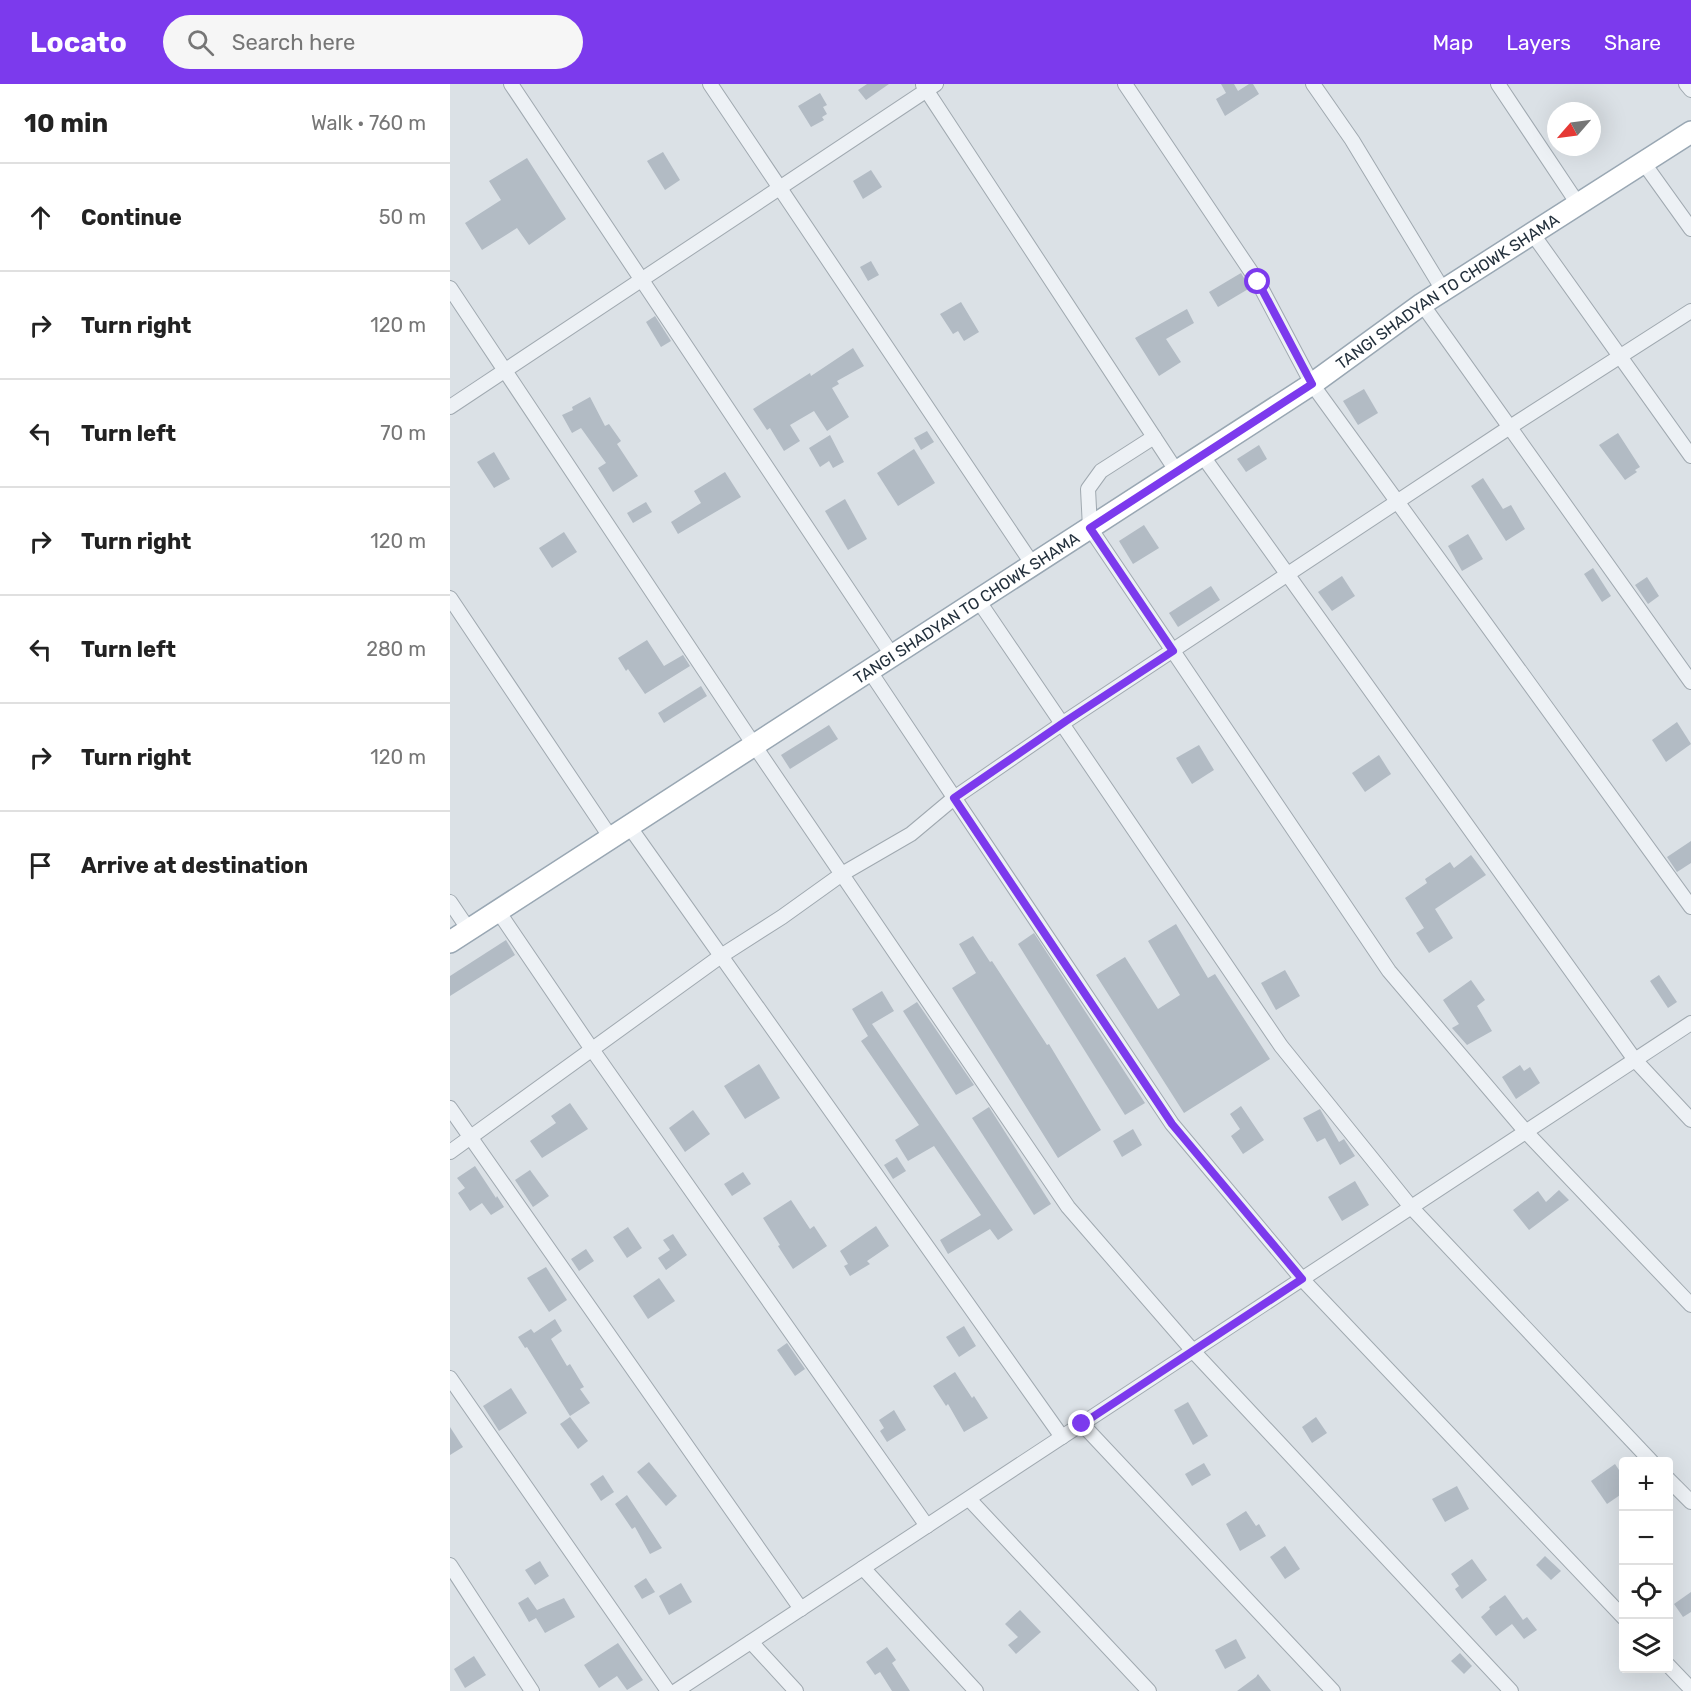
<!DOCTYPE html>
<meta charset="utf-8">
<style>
body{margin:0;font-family:Rubik,sans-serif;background:#f6f6f6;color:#222}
.controls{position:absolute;right:18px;bottom:18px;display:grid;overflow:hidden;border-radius:6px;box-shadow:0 6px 24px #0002}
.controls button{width:54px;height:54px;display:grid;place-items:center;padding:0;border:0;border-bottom:2px solid #e0e0e0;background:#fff;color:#222;font:30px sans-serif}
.compass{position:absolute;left:1097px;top:18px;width:54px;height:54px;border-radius:50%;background:#fff;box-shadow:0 6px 24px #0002;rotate:242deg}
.stop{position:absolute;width:18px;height:18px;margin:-14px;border:4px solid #7c3aed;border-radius:50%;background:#fff}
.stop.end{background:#7c3aed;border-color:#fff;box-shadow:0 2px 6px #0008}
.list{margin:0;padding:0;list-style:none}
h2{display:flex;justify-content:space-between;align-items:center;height:78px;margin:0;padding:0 24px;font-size:26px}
h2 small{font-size:20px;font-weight:400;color:#767676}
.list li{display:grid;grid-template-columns:39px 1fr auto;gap:18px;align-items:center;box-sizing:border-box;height:108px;padding:0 24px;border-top:2px solid #e0e0e0}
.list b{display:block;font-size:22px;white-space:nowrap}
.list em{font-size:20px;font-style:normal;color:#767676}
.icon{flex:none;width:33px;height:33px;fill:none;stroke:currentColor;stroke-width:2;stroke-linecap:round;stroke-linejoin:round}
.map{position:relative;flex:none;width:1241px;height:1607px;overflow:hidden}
header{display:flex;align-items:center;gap:36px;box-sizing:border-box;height:84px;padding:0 30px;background:#7c3aed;color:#fff}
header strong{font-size:28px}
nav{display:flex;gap:33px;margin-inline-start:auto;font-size:21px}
.search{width:420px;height:54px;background:#f6f6f6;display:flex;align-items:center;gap:15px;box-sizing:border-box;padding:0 21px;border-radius:33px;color:#767676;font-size:22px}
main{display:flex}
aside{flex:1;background:#fff}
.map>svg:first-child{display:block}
.building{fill:#b2bbc4}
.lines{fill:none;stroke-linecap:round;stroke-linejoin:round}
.minor-casing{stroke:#a0a9b0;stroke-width:16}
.primary-casing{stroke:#99a7b3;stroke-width:24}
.minor{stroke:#edf1f5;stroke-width:14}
.primary{stroke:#fff;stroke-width:21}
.route{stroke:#7c3aed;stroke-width:8}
.labels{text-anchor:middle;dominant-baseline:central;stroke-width:4.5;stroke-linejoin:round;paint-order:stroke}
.street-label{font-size:16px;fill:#24313d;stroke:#eaf0f4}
</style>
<header>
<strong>Locato</strong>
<div class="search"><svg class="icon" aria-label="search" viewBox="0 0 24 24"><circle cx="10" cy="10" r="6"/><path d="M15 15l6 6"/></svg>Search here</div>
<nav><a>Map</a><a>Layers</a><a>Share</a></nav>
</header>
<main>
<aside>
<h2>10 min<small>Walk · 760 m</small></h2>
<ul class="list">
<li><svg class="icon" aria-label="ahead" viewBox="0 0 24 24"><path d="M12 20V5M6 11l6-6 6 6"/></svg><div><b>Continue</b></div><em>50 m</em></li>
<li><svg class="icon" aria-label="right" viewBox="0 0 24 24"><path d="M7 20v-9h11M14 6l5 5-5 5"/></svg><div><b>Turn right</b></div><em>120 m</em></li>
<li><svg class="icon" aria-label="left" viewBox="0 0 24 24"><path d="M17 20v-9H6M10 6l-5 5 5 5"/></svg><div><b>Turn left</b></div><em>70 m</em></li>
<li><svg class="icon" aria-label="right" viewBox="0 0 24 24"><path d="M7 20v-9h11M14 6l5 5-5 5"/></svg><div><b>Turn right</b></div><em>120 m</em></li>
<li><svg class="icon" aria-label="left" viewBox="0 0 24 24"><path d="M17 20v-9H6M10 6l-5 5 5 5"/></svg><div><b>Turn left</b></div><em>280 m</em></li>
<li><svg class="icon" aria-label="right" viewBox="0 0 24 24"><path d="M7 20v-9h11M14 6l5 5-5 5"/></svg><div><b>Turn right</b></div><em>120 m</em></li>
<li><svg class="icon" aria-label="arrive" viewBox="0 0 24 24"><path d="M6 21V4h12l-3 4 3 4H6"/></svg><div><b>Arrive at destination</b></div></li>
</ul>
</aside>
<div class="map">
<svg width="1241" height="1607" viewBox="0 0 1241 1607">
<rect width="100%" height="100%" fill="#dbe1e6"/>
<g class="building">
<path d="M417,0h22l-23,16 -8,-10z"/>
<path d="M771,0h13l4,7 11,-7h4l6,10 -34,22 -9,-17 10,-6z"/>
<path d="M370,9l7,12 -4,2 4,7 -5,3 2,3 -13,7 -13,-21z"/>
<path d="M213,68l17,28 -15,10 -18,-29z"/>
<path d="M77,74l39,61 -37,26 -12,-17 -35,22 -17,-27 36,-23 -12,-19z"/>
<path d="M421,86l11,17 -19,12 -10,-18z"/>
<path d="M421,177l8,14 -11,6 -8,-14z"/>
<path d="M791,189l9,15 -32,19 -9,-15z"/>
<path d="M511,218l18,30 -15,9 -6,-10 -5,3 -13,-20z"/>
<path d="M737,225l7,14 -28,16 15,23 -22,14 -24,-38z"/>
<path d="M205,232l16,25 -10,6 -15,-25z"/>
<path d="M403,264l11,18 -27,15 2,3 -7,4 17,29 -22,14 -13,-20 -24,14 10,16 -16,10 -14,-23 -3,2 -14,-21 57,-36 1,3z"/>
<path d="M914,305l14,24 -20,12 -15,-24z"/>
<path d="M140,313l15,29 4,-2 12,17 -4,3 21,32 -25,16 -15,-24 8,-5 -25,-35 -9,5 -10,-18 11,-5 -1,-3z"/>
<path d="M477,347l7,11 -13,8 -7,-12z"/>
<path d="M1168,349l22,34 -5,3 2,2 -12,8 -26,-35z"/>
<path d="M380,351l14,27 -11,6 -4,-7 -9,6 -11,-19z"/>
<path d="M809,361l8,14 -21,13 -9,-13z"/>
<path d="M464,365l21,34 -37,23 -21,-33z"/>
<path d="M44,368l16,27 -16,9 -17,-26z"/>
<path d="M275,388l16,25 -63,37 -7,-12 30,-19 -7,-12z"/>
<path d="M1033,394l20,31 8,-4 14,24 -19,12 -35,-55z"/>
<path d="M395,415l22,40 -19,11 -23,-39z"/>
<path d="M196,418l6,10 -19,11 -6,-10z"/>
<path d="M694,441l15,23 -26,16 -14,-23z"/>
<path d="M114,448l13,20 -25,16 -13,-20z"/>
<path d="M1018,450l15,25 -21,12 -14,-25z"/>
<path d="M1143,484l18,28 -9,6 -18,-28z"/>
<path d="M892,492l13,20 -23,15 -14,-19z"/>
<path d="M1197,493l12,19 -11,8 -13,-19z"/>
<path d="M761,502l9,14 -42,27 -9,-14z"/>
<path d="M197,556l17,26 19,-11 7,11 -45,28 -17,-25 -2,2 -8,-13z"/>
<path d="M251,602l6,10 -43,27 -6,-10z"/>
<path d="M1227,638l14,22 -25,18 -14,-22z"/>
<path d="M379,641l9,14 -48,30 -9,-14z"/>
<path d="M749,661l15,25 -22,14 -16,-26z"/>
<path d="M929,671l12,19 -26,18 -13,-19z"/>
<path d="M1241,757v22l-14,9 -10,-15z"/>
<path d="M1021,771l15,20 -51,34 18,29 -24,15 -13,-20 8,-5 -19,-30 22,-15 -2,-4 25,-17 4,6z"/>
<path d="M726,840l32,54 7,-4 55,85 -86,54 -88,-138 29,-18 33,52 22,-14 -32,-54z"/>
<path d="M584,849l111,170 -20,12 -107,-171z"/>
<path d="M523,852l17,26 2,-1 55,84 2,-1 52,86 -43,28 -106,-170 24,-15 -17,-29z"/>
<path d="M56,856l9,15 -65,41v-20z"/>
<path d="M835,886l15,26 -24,14 -15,-27z"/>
<path d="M1209,891l18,27 -9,6 -18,-27z"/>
<path d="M1021,896l14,20 -8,6 15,25 -25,14 -15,-17 7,-4 -16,-24z"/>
<path d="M432,907l12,20 -22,13 141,206 -15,10 -8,-11 -42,25 -8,-14 41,-25 -47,-69 -26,15 -13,-21 24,-15 -58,-84 7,-5 -16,-27z"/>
<path d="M467,918l57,83 -18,10 -53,-84z"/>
<path d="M309,980l21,34 -35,21 -21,-33z"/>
<path d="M1070,981l4,6 6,-4 10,16 -24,16 -14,-22z"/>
<path d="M120,1019l18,26 -46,29 -12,-17 26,-18 -5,-7z"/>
<path d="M791,1022l23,34 -21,14 -12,-18 9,-7 -10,-15z"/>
<path d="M539,1023l62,97 -17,11 -62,-97z"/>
<path d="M870,1025l19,33 5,-3 11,17 -15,9 -15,-27 -8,4 -14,-24z"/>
<path d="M243,1026l17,24 -25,18 -16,-24z"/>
<path d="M683,1045l9,16 -20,12 -9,-16z"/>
<path d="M447,1073l9,14 -13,8 -9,-14z"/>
<path d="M25,1082l21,32 1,-2 7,11 -13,8 -9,-12 -12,8 -12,-18 7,-5 -8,-10z"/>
<path d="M80,1086l19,26 -16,11 -18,-27z"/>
<path d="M293,1088l8,12 -19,12 -8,-12z"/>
<path d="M905,1097l14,24 -27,16 -14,-24z"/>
<path d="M1109,1106l10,10 -40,30 -16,-20 25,-19 8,11z"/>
<path d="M341,1116l19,29 4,-3 13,20 -34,23 -15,-23 2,-1 -17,-27z"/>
<path d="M426,1142l13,20 -22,15 3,3 -20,12 -6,-10 4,-2 -8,-13z"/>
<path d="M178,1143l14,21 -15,10 -14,-21z"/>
<path d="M223,1150l14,21 -21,15 -8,-12 12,-8 -7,-10z"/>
<path d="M136,1165l8,12 -15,10 -8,-12z"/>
<path d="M96,1183l21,33 -18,12 -22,-34z"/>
<path d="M209,1194l16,23 -27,18 -15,-23z"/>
<path d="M105,1235l7,12 -11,8 16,27 3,-2 14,23 -4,2 10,14 -20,13 -43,-69 -2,1 -7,-11 13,-8 3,4z"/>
<path d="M514,1242l12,20 -17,11 -13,-20z"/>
<path d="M337,1259l18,26 -10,7 -18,-26z"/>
<path d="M505,1288l17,26 2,-2 14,22 -24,14 -16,-28 -2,2 -13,-20z"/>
<path d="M61,1304l16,25 -28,18 -16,-25z"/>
<path d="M738,1318l20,34 -15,9 -19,-35z"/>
<path d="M444,1326l12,20 -19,12 -7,-11 4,-3 -5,-8z"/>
<path d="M120,1333l18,24 -10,8 -18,-25z"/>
<path d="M866,1333l11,16 -15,10 -10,-16z"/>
<path d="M0,1343l13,20 -13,8z"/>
<path d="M199,1378l28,34 -11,10 -29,-34z"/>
<path d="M754,1379l7,12 -19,11 -7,-12z"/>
<path d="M1165,1380l8,12v17l-16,11 -16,-23z"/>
<path d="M153,1391l11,17 -13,9 -11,-17z"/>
<path d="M1007,1402l12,23 -24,13 -13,-23z"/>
<path d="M177,1411l35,53 -12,6 -15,-27 -3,2 -17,-25z"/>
<path d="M796,1427l10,15 3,-2 7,12 -26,15 -14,-27z"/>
<path d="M835,1462l15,23 -15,10 -15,-22z"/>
<path d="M1095,1472l16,15 -10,9 -15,-15z"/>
<path d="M1022,1475l15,21 -25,19 -7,-10 4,-3 -8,-12z"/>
<path d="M90,1477l9,15 -14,9 -10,-15z"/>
<path d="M196,1494l9,14 -13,7 -8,-13z"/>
<path d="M231,1499l11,19 -23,13 -10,-19z"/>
<path d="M1241,1508v20l-8,5 -9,-13z"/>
<path d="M1055,1511l18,25 4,-3 10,13 -13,9 -12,-15 -16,12 -15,-19 9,-8 -1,-2z"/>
<path d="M78,1513l9,13 27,-12 11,19 -30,16 -9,-15 -7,4 -11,-19z"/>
<path d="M570,1526l21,22 -25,22 -8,-9 10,-8 -13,-13z"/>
<path d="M786,1555l10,19 -21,11 -10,-19z"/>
<path d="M168,1559l25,37 -16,10 -10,-14 -18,12 -15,-23z"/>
<path d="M437,1563l9,13 -4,3 18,28h-18l-12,-19 -5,3 -9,-13z"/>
<path d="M1010,1569l12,13 -8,8 -13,-13z"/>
<path d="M24,1572l12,19 -21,13 -11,-19z"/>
<path d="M808,1590l13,17h-34l19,-14z"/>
</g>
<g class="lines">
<defs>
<g id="minor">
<path d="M61,0l381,571"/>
<path d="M260,0l323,481"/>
<path d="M675,0l133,198 54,102 379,523"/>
<path d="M863,0l39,56 91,150"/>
<path d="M1048,0l80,120"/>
<path d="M1236,0l5,6"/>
<path d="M473,1l254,387"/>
<path d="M1193,78l48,67"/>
<path d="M1082,149l159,223"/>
<path d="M0,204l304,457 314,462 125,144 318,340"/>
<path d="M972,220l269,378"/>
<path d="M0,323l486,-323"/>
<path d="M704,353l-53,34 -13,18 2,39 299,443 137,161 165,173"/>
<path d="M752,371l433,605 56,60"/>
<path d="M0,514l161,240"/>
<path d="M528,516l303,446 130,161 241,255"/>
<path d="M419,586l303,454 130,155 322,339"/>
<path d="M179,742l433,611"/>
<path d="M0,818l19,28"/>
<path d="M48,827l93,137 336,478"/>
<path d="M0,1024l351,501"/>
<path d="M0,1068l271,-196 61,-39 60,-43 69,-40 43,-36 112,-77 444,-294 181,-116"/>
<path d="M0,1294l218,313"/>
<path d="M632,1340l251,267"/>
<path d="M1218,1395l23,23"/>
<path d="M519,1415l180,192"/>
<path d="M0,1481l82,126"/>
<path d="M413,1484l113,123"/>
<path d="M301,1558l45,49"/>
<path d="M1218,1581l23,24"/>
<path d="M226,1607l1015,-668"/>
</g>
<g id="primary">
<path id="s1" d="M0,858l862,-558 110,-80 269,-172"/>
</g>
</defs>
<use href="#minor" class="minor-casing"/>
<use href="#primary" class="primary-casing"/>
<use href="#minor" class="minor"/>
<use href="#primary" class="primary"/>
</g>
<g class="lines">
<path class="route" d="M632,1340l220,-145 -130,-155 -218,-326 112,-77 107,-70 -83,-123 222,-144 -54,-102"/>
</g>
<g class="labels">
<g class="street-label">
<text stroke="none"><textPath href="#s1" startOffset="1191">TANGI SHADYAN TO CHOWK SHAMA</textPath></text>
<text stroke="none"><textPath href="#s1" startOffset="615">TANGI SHADYAN TO CHOWK SHAMA</textPath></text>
</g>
</g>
</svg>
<div class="controls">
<button>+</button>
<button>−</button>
<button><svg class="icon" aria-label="locate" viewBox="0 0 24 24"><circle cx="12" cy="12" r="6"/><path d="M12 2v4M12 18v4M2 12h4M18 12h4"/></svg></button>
<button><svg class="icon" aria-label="layers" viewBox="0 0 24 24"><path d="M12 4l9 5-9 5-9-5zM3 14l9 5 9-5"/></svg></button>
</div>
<svg class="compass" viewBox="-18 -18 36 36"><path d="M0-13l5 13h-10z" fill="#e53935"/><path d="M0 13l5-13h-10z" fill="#767676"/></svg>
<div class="stop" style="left:808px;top:198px"></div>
<div class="stop end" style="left:632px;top:1340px"></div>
</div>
</main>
